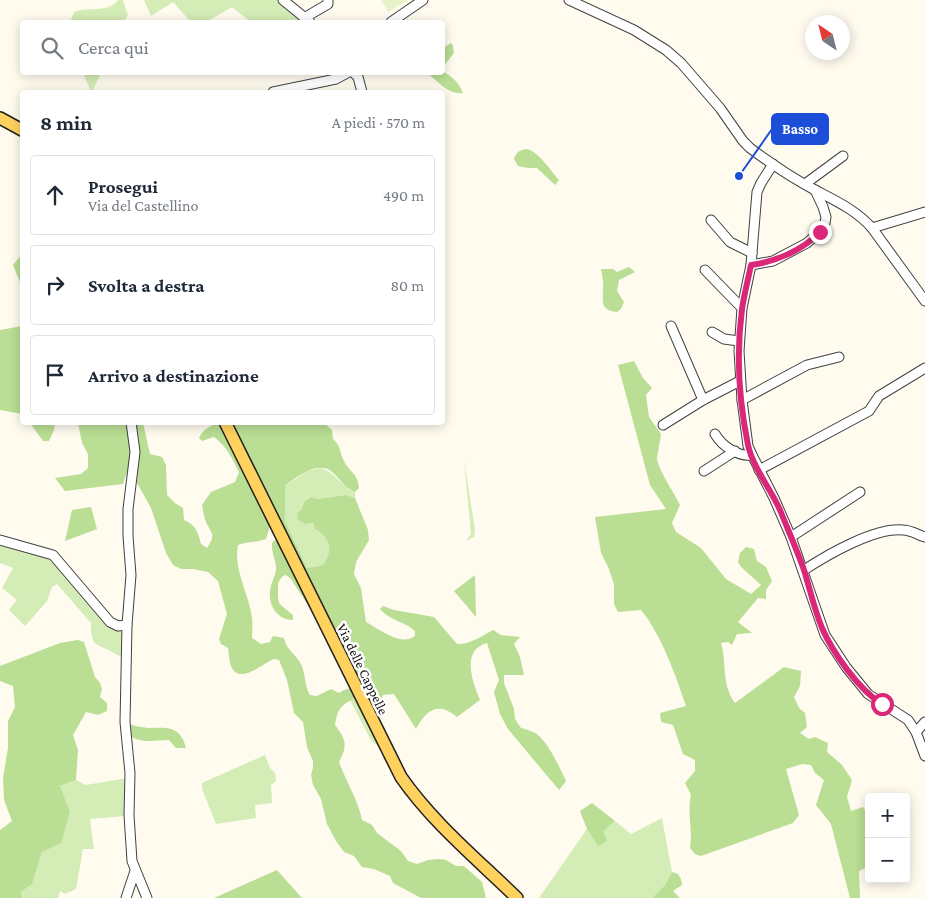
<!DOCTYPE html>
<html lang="it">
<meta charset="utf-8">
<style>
body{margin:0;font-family:"Crimson Pro",serif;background:#f2f2f3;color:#1f2937}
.controls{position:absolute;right:15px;bottom:15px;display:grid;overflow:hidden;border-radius:5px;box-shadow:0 2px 12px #0003}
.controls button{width:45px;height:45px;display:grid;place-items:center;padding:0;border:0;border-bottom:1px solid #e0e1e3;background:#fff;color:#1f2937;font:25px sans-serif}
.compass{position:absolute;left:805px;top:15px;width:45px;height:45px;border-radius:50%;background:#fff;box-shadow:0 2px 12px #0003;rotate:325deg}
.stop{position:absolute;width:15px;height:15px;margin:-11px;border:4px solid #db2777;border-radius:50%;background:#fff}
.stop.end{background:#db2777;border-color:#fff;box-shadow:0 1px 5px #0008}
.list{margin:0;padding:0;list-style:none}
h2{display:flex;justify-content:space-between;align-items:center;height:65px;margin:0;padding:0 20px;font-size:21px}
h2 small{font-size:16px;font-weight:400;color:#747a83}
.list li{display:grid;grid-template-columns:32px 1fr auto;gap:15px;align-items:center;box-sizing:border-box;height:80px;margin:0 10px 10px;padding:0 10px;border:1px solid #e0e1e3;border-radius:5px}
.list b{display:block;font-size:19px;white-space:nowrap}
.list p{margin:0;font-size:16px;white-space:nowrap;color:#747a83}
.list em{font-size:16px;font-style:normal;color:#747a83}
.icon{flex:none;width:28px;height:28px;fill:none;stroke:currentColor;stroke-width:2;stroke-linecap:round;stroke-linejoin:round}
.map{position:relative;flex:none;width:925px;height:898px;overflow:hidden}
.search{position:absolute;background:#fff;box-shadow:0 2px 12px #0003;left:20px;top:20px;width:425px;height:55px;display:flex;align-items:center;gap:12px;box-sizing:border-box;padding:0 18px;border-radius:5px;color:#747a83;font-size:19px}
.panel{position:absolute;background:#fff;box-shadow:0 2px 12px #0003;left:20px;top:90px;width:425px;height:335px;border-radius:5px}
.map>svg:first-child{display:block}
.green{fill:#d4ecb6}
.forest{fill:#b9de94}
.pitch{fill:#e6f3c9}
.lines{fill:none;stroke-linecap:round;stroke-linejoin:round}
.minor-casing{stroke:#414141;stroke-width:11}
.major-casing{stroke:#1f1f1f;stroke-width:14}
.minor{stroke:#fff;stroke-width:9}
.major{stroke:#ffd15f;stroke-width:11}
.route{stroke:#db2777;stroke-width:6}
.labels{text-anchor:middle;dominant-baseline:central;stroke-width:5;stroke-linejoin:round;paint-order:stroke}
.street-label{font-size:14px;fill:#0e0e0e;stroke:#fff}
.leader{fill:none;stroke:#1d4ed8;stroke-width:2}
.callout-dot{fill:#1d4ed8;stroke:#fff;stroke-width:2}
.callout{fill:#1d4ed8;stroke:#1d4ed8;stroke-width:2}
.callout-label{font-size:15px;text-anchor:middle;font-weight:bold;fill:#fff}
</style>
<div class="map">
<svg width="925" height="898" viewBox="0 0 925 898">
<rect width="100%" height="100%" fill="#fffbef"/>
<g class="green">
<path d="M118,0h5l5,15 -4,7h-54l4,-10c14,-6 33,2 44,-12z"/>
<path d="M144,0h134l26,22h-53l-19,-15 -26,15h-15l-18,-20 -22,14z"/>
<path d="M83,73h18l-9,19h-1z"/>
<path d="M464,460l11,70 -1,7 -8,4 5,-7z"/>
<path d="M320,468c17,5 19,17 35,24v6l-9,-3 -28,4 -7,-2 -6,4 -4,9 12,12 2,7c15,8 19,21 8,36l-16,3 -22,-47v-35l22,-15z"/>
<path d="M0,543l51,15 59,68 12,6v25l-28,-14 -3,-11v-9l-34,-39 -5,3 -5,14 -22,25 -16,-16 8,-10 -15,-12 11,-20 -13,-5z"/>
<path d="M355,698l25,49 -8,-5 -22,-42z"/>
<path d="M265,755l5,13 5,5 1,8 -5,4 1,18 -17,2 1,13 -40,6 -14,-35v-6z"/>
<path d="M127,778l-1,38 -36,3 4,30h-11l-7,40 -11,5 -5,-3 -2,7h-36l-1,-6 11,-8 10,-32 28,-40 -10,-26 16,-6 10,5z"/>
<path d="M662,818l10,54 -7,13 -13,13h-113l48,-69 11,17 4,-15 13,-10 16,13z"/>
</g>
<g class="forest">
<path d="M451,43l2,3 1,7 -11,14v-19z"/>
<path d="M443,71c9,6 16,11 20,22 -13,2 -24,-10 -33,-18l-1,-2 13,-1z"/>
<path d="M527,149c12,3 23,21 32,31l-4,5 -18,-17h-9l-10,-2 -4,-7c2,-7 6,-9 13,-10z"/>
<path d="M22,254v33l-9,-22z"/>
<path d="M629,267l6,5 -16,8 -2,11 7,11 -3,7 -4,3c-17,-2 -14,-10 -14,-23 1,-7 -1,-14 -2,-20h12l4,3z"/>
<path d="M22,326v88l-22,-4v-80z"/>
<path d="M634,361l9,17 9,10 -6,7 3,22 12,17c-1,8 -3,16 -4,24 0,10 18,36 23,47l-8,18 4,9 25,16 25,31 25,15 10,-9 -20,-18 -3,-5 2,-9 6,-6 8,2 3,12 9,6 6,14 -6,9v9l-8,-1 -20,24 14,11 -15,1 -5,11 -4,-3 -7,1c6,20 0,41 14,60l49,-36 17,4 -1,15 -6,11 5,11 6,5 2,14 -7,6 9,6 6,-2 13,6 -1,9 15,13 10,15 -5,17 4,14 12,-4 6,10v49l-10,5 1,27h-10l-19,-74 -15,-19 8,-25 -9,-7 -4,-8 -9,-1 -16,5 13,46 -6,8 -92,33 -6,-2 -5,-6c3,-18 -3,-36 1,-53l-6,-12 10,-12v-11l-12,-6 -10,-29 -12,-3 -1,-9 26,-7c-10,-30 -25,-72 -45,-96l-23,2 -4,-8v-20l-5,-15 -8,-16 -6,-36 71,-8 -16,-24 -32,-120z"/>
<path d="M30,423h25l-1,7 -5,11h-6z"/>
<path d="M78,423h50c3,24 4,38 -5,61l-58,7 -10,-13 26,-4 7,-6v-14l-6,-11z"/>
<path d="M134,423h9l7,31 12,3 4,8 1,30 8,8 8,5 1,12c12,5 14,12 17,24l6,4c9,-14 5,-13 -1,-26 -2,-5 -3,-12 -4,-17l9,-13 24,-10 4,-10c-7,-14 -12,-25 -25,-35l-12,4 -3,-3c4,-9 11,-12 20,-15l51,103 -4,13c-10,4 -18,2 -28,6 -5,25 11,48 14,73 1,7 0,14 0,20l9,6 9,-2 3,-6 11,2c2,12 12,16 17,26 5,11 3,21 9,31l7,1 14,-7 8,4 5,-3 7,-2 4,10c-14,7 -17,10 -20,27 11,15 13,20 4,37 7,20 19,37 23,58l10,5 5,8 24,18 7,10 9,3 11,-4 11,-1 7,1 10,6h8l18,16 4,16h-65l-28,-15 -3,-7 -16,-7 -12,-2 -8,-11 -10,-4 -8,-11 -9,-17 -6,-25 -8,-14 -2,-10 2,-7v-7l-6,-14 -4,-25 -9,-9 -7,-33 -8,-20 -5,-1c-10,4 -34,25 -42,9 -3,-5 -3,-14 -4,-20l-7,-4 -2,-5 8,-25 -9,-33 -10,-9 -15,-3h-12l-8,-4 -7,-12 -15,-45 -15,-27 2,-18z"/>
<path d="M228,423h90l7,1 7,6 1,9c9,9 6,12 11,22 5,11 14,12 15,27l-4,4c-14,-7 -14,-13 -24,-21 -14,-10 -35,6 -46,15v35l22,47 16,-3c11,-15 7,-28 -8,-36l-2,-7 -7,2 -8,-4 -1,-7 4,-3 4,-9 6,-4 7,2 28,-4 9,3 13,32 1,10 -13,22 -2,12 7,14 5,34c13,7 35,25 49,14v-5c-11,-10 -25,-10 -35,-22l3,-3 11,4 40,7 23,27c12,1 25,-8 36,-14l8,5 19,2 -6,7 6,13 4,18h-20v8l10,26 1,10 6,9c4,1 8,2 12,4 13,5 27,36 33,49l-7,9 -51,-61 -8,-15 -6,-22 5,-12 -12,-37c-26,7 -15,38 -7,57l-23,17c-19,-16 -31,-7 -41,12l-22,-35 -11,1 -3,9 -7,8z"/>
<path d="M91,507l6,22 -32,12 7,-31z"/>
<path d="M277,538l35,71 -3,-2 -18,-28 -5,-4 -3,1c-4,4 -5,6 -5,11 0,20 0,15 15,28v5c-16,0 -25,-15 -23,-30 1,-7 5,-13 6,-20 1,-9 -5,-17 -4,-27z"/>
<path d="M475,575v1l1,41 -22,-26z"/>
<path d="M78,640l6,2 11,35 5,6 2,6 -2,8 7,6v8l-9,4 -12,-3 -13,23 5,15 -2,30 -16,6 10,26 -9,31 -19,9 -10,32 -11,8 1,6h-22v-68l12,-9 -8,-21 -1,-22 5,-30v-27l7,-14 -2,-21 -13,-5v-15l60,-23z"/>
<path d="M128,724c7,2 13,3 20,4 19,0 32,-3 38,20h-10l-7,-8c-17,0 -24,4 -40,-4z"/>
<path d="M592,803l23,18 -12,10 4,10 -9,5 -11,-17 -7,-18z"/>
<path d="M277,870l25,28h-88z"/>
<path d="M672,872l6,2 3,5 1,6 -9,6 7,7h-28l13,-13z"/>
</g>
<path class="pitch" d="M381,0h27l-20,12z"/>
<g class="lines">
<defs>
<g id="minor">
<path d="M283,0l27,22"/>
<path d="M569,0l65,30 32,20 15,13 39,45 23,33 7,7c20,15 42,30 65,42 21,11 41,20 57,38l53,73"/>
<path d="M304,18l24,-14v-4"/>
<path d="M391,22l32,-22"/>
<path d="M353,72l5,5 4,15"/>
<path d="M273,92l63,-13 13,-7"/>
<path d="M773,164l-12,19 -4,9 -6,73 -9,43 -3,43 3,49 6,46 4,9 22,43 17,39 34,98 21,32 22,27 40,26 8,12 9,24"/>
<path d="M805,184l38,-28"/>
<path d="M711,220l19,22 22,11"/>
<path d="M872,228l53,-16"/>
<path d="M751,265l22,-4 34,-18 12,-11 6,-9 1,-6 -3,-10 -8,-17"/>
<path d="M705,270l37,38"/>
<path d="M671,326l32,74"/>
<path d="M712,332l12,7 15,2"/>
<path d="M742,400l65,-35 32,-8"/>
<path d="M131,422l4,30 -7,57v27l3,39 -4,50 -2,97 5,51 -1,42 3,46 15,37"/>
<path d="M663,425l40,-25 37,-19"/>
<path d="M715,434c7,12 23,23 37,21"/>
<path d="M759,470l110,-59 10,-15 46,-28"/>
<path d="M704,471l31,-20"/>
<path d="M791,537l69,-45"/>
<path d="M0,540l53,15 57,67 8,4 9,-1"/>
<path d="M804,570c23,-15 71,-43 99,-40 8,0 15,5 22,7"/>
<path d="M916,732l9,-10"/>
<path d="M126,898l9,-27"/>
</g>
<g id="major">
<path d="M0,118l22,12"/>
<path d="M225,422l176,355c32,46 76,82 116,121"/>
</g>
</defs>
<use href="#minor" class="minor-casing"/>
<use href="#major" class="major-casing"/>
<use href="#minor" class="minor"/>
<use href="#major" class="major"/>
</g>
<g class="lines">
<path class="route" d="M820,232c-17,18 -45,30 -69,33 -3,15 -7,30 -9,44 -6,45 -3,92 6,136 5,23 23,44 32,65 8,20 17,40 24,60 6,19 10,39 18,58 11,25 37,62 60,76"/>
</g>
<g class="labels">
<g class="street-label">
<text transform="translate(363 669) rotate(64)">Via delle Cappelle</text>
</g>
</g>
<path class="leader" d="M739 176L772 129"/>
<circle class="callout-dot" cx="739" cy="176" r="5"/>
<rect class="callout" x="772" y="114" width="56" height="30" rx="5"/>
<g class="callout-label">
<text x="800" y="134">Basso</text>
</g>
</svg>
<div class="controls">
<button>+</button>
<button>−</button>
</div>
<svg class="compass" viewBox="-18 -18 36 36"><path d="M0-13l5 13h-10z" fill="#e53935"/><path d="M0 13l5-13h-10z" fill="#747a83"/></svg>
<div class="stop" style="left:882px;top:704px"></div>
<div class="stop end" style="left:820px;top:232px"></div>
<div class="search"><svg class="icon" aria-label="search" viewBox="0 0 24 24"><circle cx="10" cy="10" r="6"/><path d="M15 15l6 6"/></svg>Cerca qui</div>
<section class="panel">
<h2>8 min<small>A piedi · 570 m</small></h2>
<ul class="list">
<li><svg class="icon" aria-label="ahead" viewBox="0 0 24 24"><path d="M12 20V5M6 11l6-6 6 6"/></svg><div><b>Prosegui</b><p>Via del Castellino</p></div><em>490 m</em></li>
<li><svg class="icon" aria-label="right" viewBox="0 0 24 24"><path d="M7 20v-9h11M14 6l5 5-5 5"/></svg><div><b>Svolta a destra</b></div><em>80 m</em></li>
<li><svg class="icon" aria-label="arrive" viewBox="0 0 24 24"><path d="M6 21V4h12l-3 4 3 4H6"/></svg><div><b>Arrivo a destinazione</b></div></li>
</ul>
</section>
</div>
